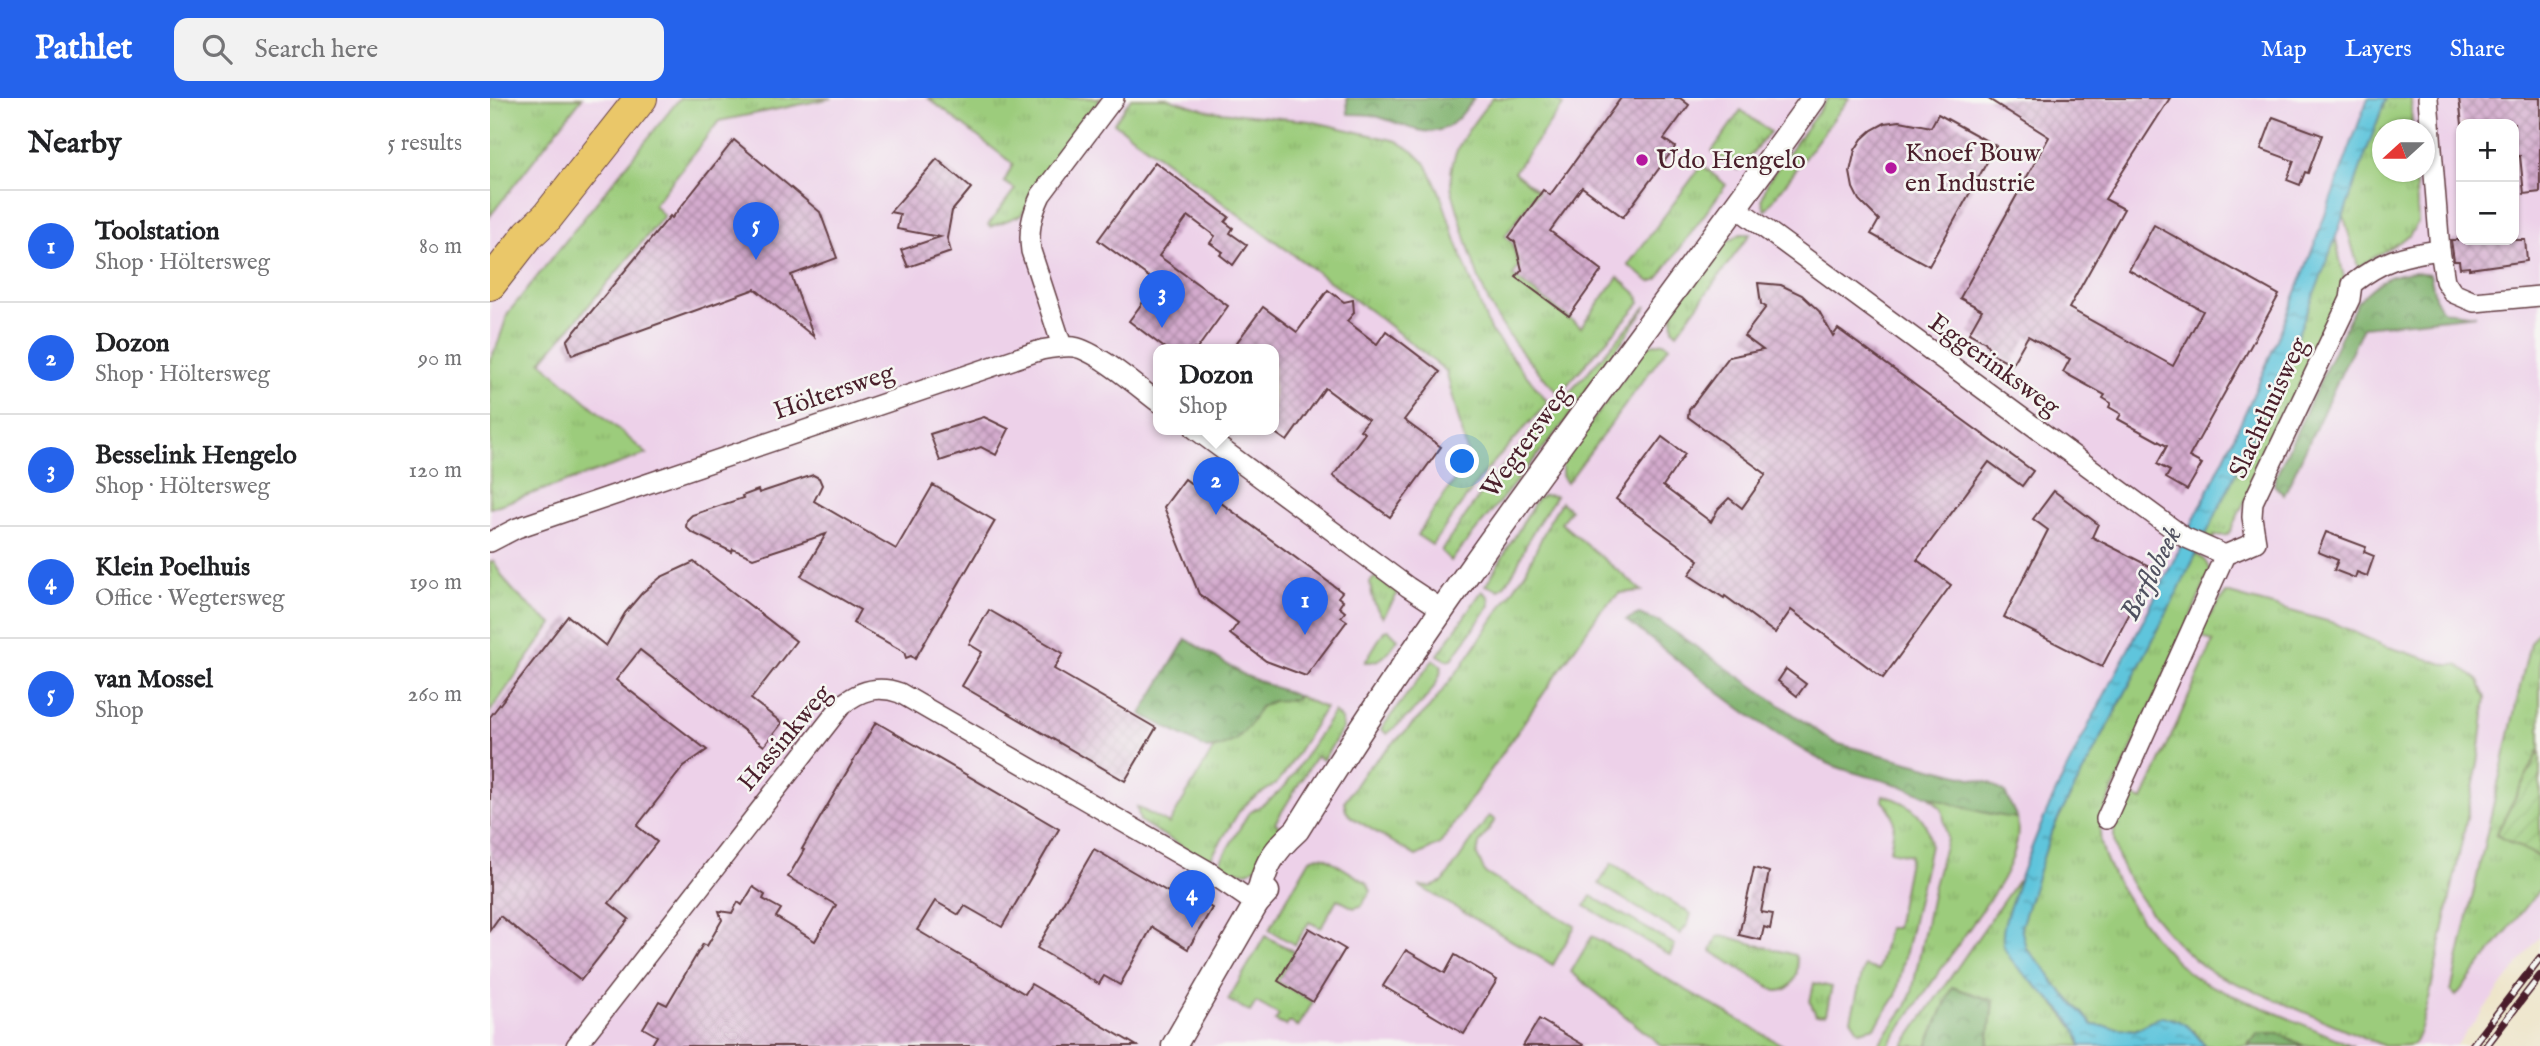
<!DOCTYPE html>
<meta charset="utf-8">
<style>
body{margin:0;font-family:"IM FELL English",serif;background:#f2f2f2;color:#202124}
.controls{position:absolute;right:21px;top:21px;display:grid;overflow:hidden;border-radius:14px;box-shadow:0 2px 5px #0004}
.controls button{width:63px;height:63px;display:grid;place-items:center;padding:0;border:0;border-bottom:2px solid #e0e0e0;background:#fff;color:#202124;font:35px sans-serif}
.compass{position:absolute;left:1882px;top:21px;width:63px;height:63px;border-radius:50%;background:#fff;box-shadow:0 2px 5px #0004;rotate:249deg}
.you{position:absolute;left:973px;top:364px;width:24px;height:24px;margin:-18px;border:5px solid #fff;border-radius:50%;background:#1a73e8;box-shadow:0 0 0 10px #1a73e833}
.badge{display:grid;place-items:center;width:46px;height:46px;border-radius:50%;background:#2563eb;color:#fff;font-size:23px;font-weight:700}
.pin{position:absolute;translate:-50% -58px;filter:drop-shadow(0 2px 4px #0008)}
.pin::after{content:'';position:absolute;top:37px;width:24px;height:21px;background:inherit;clip-path:polygon(0 0,100% 0,50% 100%)}
.popup{position:absolute;left:663px;top:246px;width:126px;height:91px;box-sizing:border-box;display:grid;place-content:center;border-radius:14px;background:#fff;filter:drop-shadow(0 2px 5px #0005);font-size:23px;white-space:nowrap;color:#757577}
.popup b{font-size:26px;color:#202124}
.popup::after{content:'';position:absolute;left:50%;top:100%;margin-left:-14px;border:14px solid transparent;border-top-color:#fff}
.list{margin:0;padding:0;list-style:none}
h2{display:flex;justify-content:space-between;align-items:center;height:91px;margin:0;padding:0 28px;font-size:30px}
h2 small{font-size:23px;font-weight:400;color:#757577}
.list li{display:grid;grid-template-columns:46px 1fr auto;gap:21px;align-items:center;box-sizing:border-box;height:112px;padding:0 28px;border-top:2px solid #e0e0e0}
.list b{display:block;font-size:26px;white-space:nowrap}
.list p{margin:0;font-size:23px;white-space:nowrap;color:#757577}
.list em{font-size:23px;font-style:normal;color:#757577}
.icon{flex:none;width:38px;height:38px;fill:none;stroke:currentColor;stroke-width:2;stroke-linecap:round;stroke-linejoin:round}
.map{position:relative;flex:none;width:2050px;height:948px;overflow:hidden}
header{display:flex;align-items:center;gap:42px;box-sizing:border-box;height:98px;padding:0 35px;background:#2563eb;color:#fff}
header strong{font-size:33px}
nav{display:flex;gap:38px;margin-inline-start:auto;font-size:24px}
.search{width:490px;height:63px;background:#f2f2f2;display:flex;align-items:center;gap:18px;box-sizing:border-box;padding:0 24px;border-radius:14px;color:#757577;font-size:26px}
main{display:flex}
aside{flex:1;background:#fff}
.map>svg:first-child{display:block}
.built{fill:#edd1e9;fill-rule:evenodd}
.grass{fill:url(#grass-tufts);stroke:#737653;stroke-width:2}
.forest{fill:url(#forest-crowns);stroke:#64684b;stroke-width:2}
.garden{fill:url(#garden-furrows);stroke:#737653;stroke-width:2}
.water{fill:url(#water-ripples);stroke:#547284;stroke-width:2}
.building{fill:url(#building-cross-hatch)}
.lines{fill:none;stroke-linecap:round;stroke-linejoin:round}
.minor-casing{stroke:#633d43;stroke-width:22}
.tertiary-casing{stroke:#633d43;stroke-width:27}
.primary-casing{stroke:#633d43;stroke-width:34}
.minor{stroke:#fff;stroke-width:19}
.tertiary{stroke:#fff;stroke-width:24}
.primary{stroke:#eac769;stroke-width:32}
.rail-casing{stroke:#4a1f2b;stroke-width:8}
.rail{stroke:#f6f6f2;stroke-width:5;stroke-dasharray:16;stroke-linecap:butt}
.poi-dot{fill:#b5179e;stroke:#f6f6f2;stroke-width:2.5}
.labels{text-anchor:middle;dominant-baseline:central;stroke-width:5;stroke-linejoin:round;paint-order:stroke}
.poi-label{font-size:26px;fill:#4a1f2b;stroke:#f6f6f2;text-anchor:start}
.street-label{font-size:26px;fill:#4a1f2b;stroke:#f6f6f2}
.water-label{font-size:28px;font-style:italic;fill:#505160;stroke:#f6f6f2}
</style>
<header>
<strong>Pathlet</strong>
<div class="search"><svg class="icon" aria-label="search" viewBox="0 0 24 24"><circle cx="10" cy="10" r="6"/><path d="M15 15l6 6"/></svg>Search here</div>
<nav><a>Map</a><a>Layers</a><a>Share</a></nav>
</header>
<main>
<aside>
<h2>Nearby<small>5 results</small></h2>
<ul class="list">
<li><span class="badge">1</span><div><b>Toolstation</b><p>Shop · Höltersweg</p></div><em>80 m</em></li>
<li><span class="badge">2</span><div><b>Dozon</b><p>Shop · Höltersweg</p></div><em>90 m</em></li>
<li><span class="badge">3</span><div><b>Besselink Hengelo</b><p>Shop · Höltersweg</p></div><em>120 m</em></li>
<li><span class="badge">4</span><div><b>Klein Poelhuis</b><p>Office · Wegtersweg</p></div><em>190 m</em></li>
<li><span class="badge">5</span><div><b>van Mossel</b><p>Shop</p></div><em>260 m</em></li>
</ul>
</aside>
<div class="map">
<svg width="2050" height="948" viewBox="0 0 2050 948">
<defs>
<pattern id="grass-tufts" width="24" height="20" patternUnits="userSpaceOnUse" patternTransform="scale(1.75)"><rect width="24" height="20" fill="#9ccc7b"/><path d="M3 7l-1-3M5 7V3M7 7l1-3M15 17l-1-3M17 17v-4M19 17l1-3" fill="none" stroke="#88af6a"/></pattern>
<pattern id="forest-crowns" width="20" height="18" patternUnits="userSpaceOnUse" patternTransform="scale(1.75)"><rect width="20" height="18" fill="#7db06b"/><path d="M2 6a3 3 0 1 1 6 0M12 15a3 3 0 1 1 6 0" fill="none" stroke="#688f58"/></pattern>
<pattern id="garden-furrows" width="10" height="10" patternUnits="userSpaceOnUse" patternTransform="scale(1.75)"><rect width="10" height="10" fill="#9ccc7b"/><path d="M-1 1l2-2M0 10L10 0M9 11l2-2" fill="none" stroke="#88af6a"/></pattern>
<pattern id="water-ripples" width="26" height="14" patternUnits="userSpaceOnUse" patternTransform="scale(1.75)"><rect width="26" height="14" fill="#5fc5dc"/><path d="M2 4q2-2 4 0t4 0M15 11q2-2 4 0t4 0" fill="none" stroke="#509fb3"/></pattern>
<pattern id="building-cross-hatch" width="8" height="8" patternUnits="userSpaceOnUse" patternTransform="scale(1.75)"><rect width="8" height="8" fill="#d4abce"/><path d="M0 0l8 8M0 8l8-8" fill="none" stroke="#ae8ba7"/></pattern>
</defs>
<rect width="100%" height="100%" fill="#f6f6f2"/>
<filter id="ink" filterUnits="userSpaceOnUse"><feTurbulence type="fractalNoise" baseFrequency=".0143" numOctaves="2"/><feDisplacementMap in="SourceGraphic" scale="14" xChannelSelector="R" yChannelSelector="G"/><feConvolveMatrix kernelMatrix="1 2 1 2 8 2 1 2 1" color-interpolation-filters="sRGB"/></filter>
<filter id="wash" filterUnits="userSpaceOnUse"><feTurbulence type="fractalNoise" baseFrequency=".00686" numOctaves="4" result="noise"/><feDisplacementMap in="SourceGraphic" scale="28" xChannelSelector="R" yChannelSelector="G"/><feGaussianBlur stdDeviation="1.57" result="paint"/><feColorMatrix in="noise" values="0 0 0 0 0 0 0 0 0 0 0 0 0 0 0 0 0 1.4 0 .05"/><feComposite in="paint" operator="in"/></filter>
<g filter="url(#wash)">
<rect width="100%" height="100%" fill="#eee5ca"/>
<path class="built" d="M87,0h1963v838l-84,110h-1966v-836zM1971,26h53v116h-53zM1892,32h42v42h-42zM668,251h116v80h-116z"/>
<g class="grass">
<path d="M0,0h92l-92,118z"/>
<path d="M190,0h152l-113,23 -65,84 10,11 -123,146 106,92 -157,54v-149l7,-13 11,-33z"/>
<path d="M438,0h173l-80,117 -31,12 -2,-2 27,-36 -11,-7 9,-18z"/>
<path d="M641,0h36l43,13 100,10 87,20 17,11 12,12 14,29 17,51 33,86 57,71 -2,5 -61,67 -52,72 -15,-10 52,-76 -23,-88 -65,-52 -267,-196z"/>
<path d="M1002,0h62l9,7 -49,67 24,19 -33,45 7,7 7,23 -6,10 68,51 37,-50 20,18 2,8 -81,91c-29,-31 -60,-64 -76,-105 -13,-31 -21,-65 -31,-98 -7,-38 19,-64 40,-93z"/>
<path d="M1338,0h21l-84,113 -3,-12 6,-18z"/>
<path d="M1896,0h25l1,31 -30,1v42h33l3,50 -9,14 -51,31 -15,-54z"/>
<path d="M1251,12l29,22 -32,38 -26,-19z"/>
<path d="M1212,67l24,20 -69,95 -7,2 -22,-17z"/>
<path d="M1251,136h9l-73,99 -4,-4 -1,-18 49,-66z"/>
<path d="M1845,138l9,42 -3,18 -110,234 -4,5 -13,1 -1,4 -9,-5c48,-98 93,-196 131,-299z"/>
<path d="M1157,208l-83,117 -113,138 -10,-10 48,-69z"/>
<path d="M1174,244l5,4 -102,137 -5,-7v-14l85,-116z"/>
<path d="M1054,397l12,1c-8,13 -18,26 -25,39 -10,18 -15,41 -32,55l-13,-5 51,-86z"/>
<path d="M1071,404l9,8 -9,13 81,68 -22,2 -19,17 -161,234 -24,12 -65,-39 -5,-6 -2,-9 21,-31 64,-63 34,-44 63,-93 23,-49z"/>
<path d="M1705,456c9,4 13,9 15,19l-108,242c-2,9 -3,18 -1,27 6,37 63,115 94,135 17,11 36,17 54,25 35,14 70,29 104,44h-49l-26,-13 -29,9 -1,4h-43l-11,-15 -32,-15 -27,14 -42,-5 -39,-42 -5,-9 -23,-26 -5,-15 1,-12 28,-85 9,-19 60,-112z"/>
<path d="M4,463c13,29 34,44 58,63l-62,88v-150z"/>
<path d="M885,479l23,16 -15,24c-10,-11 -11,-21 -13,-35z"/>
<path d="M992,493l7,6 1,8 -38,54 -5,1 -9,-5z"/>
<path d="M1736,495l108,30 48,22 65,20h11l21,16 7,17 -8,66 -49,235c-3,9 -9,40 -16,45 -6,2 -22,2 -29,2l-167,-71c-35,-18 -96,-91 -102,-130 -4,-19 4,-34 12,-51l16,6 70,-158 -16,-8z"/>
<path d="M899,532l9,9c-10,13 -15,24 -33,23l19,-31z"/>
<path d="M2048,534h2v117l-44,86 44,22v32l-84,107 -5,-5 79,-348z"/>
<path d="M943,562l9,6c-4,28 -35,51 -55,68l-6,-5z"/>
<path d="M808,598l27,12 -40,65 -9,11 -24,15 -12,11 -28,46 -6,5 -66,-40 -3,-14 32,17 45,-76 6,-1 29,-21 11,-19 13,-6 22,-1z"/>
<path d="M844,614l7,7 2,9 -20,32 -7,-4 -41,67 8,5 -26,38 -9,6 -27,-3 -3,-4 30,-51 24,-16 14,-13z"/>
<path d="M1393,697c26,7 47,21 47,51l-34,150 -21,31 -16,4 -8,-12 13,-53 14,4 10,-42h8l14,-73 -20,-4c3,-22 10,-34 -8,-51z"/>
<path d="M1441,700l86,20c4,25 -6,48 -19,69l-110,159h-11l29,-40 6,-14 22,-107 13,-46 -4,-26 -3,-6z"/>
<path d="M999,718l6,4 -16,24 -2,11 8,18 90,53 -22,39 -134,-79 12,1 12,-5z"/>
<path d="M828,758l7,1 42,26 4,8 -10,15 -7,2 -17,-9 -16,29 -12,-6 -14,23 -26,-15 41,-71z"/>
<path d="M1122,765l79,51 -3,10 -8,10 -81,-50z"/>
<path d="M1527,783h2l-7,21 21,81 13,11 31,37 4,15h-93l5,-45 -41,-13 -25,58h-24z"/>
<path d="M1101,798l84,49 -5,10 -85,-49z"/>
<path d="M775,838l30,16 -17,29 35,21 -15,25 -8,-5 -4,4 -11,-5 4,-6 -23,-13 -6,10 -22,-12z"/>
<path d="M1102,838l192,110h-122l-91,-74z"/>
<path d="M1235,838l70,19c6,14 0,36 -19,36l-65,-40 6,-14z"/>
<path d="M1324,885l18,4 -6,27 -10,1 -6,-13z"/>
</g>
<g class="forest">
<path d="M857,0h127c-6,8 -12,18 -21,25 -24,20 -53,-1 -78,-7 -8,-2 -18,-2 -27,-2z"/>
<path d="M1924,174l16,2 6,27 8,10 32,4 -113,12 -79,168 -10,-10 2,-9 81,-174c20,-20 29,-28 57,-30z"/>
<path d="M1149,516l21,8 175,121 155,40 15,10 12,25c-38,-3 -83,-20 -119,-33 -27,-9 -55,-13 -81,-27 -65,-35 -132,-93 -191,-138z"/>
<path d="M696,541l60,37 51,20 -2,4 -22,1 -13,6 -11,19 -13,14 -16,7 -13,2 -66,-35z"/>
<path d="M1462,889l41,14 -5,45h-61z"/>
<path d="M1768,935h20l26,13h-56z"/>
</g>
<path class="garden" d="M2050,651v108l-44,-22z"/>
<path class="water" d="M1878,0h18c-27,71 -50,144 -79,214 -71,173 -159,340 -248,505l-9,19 -29,91 5,21 24,26 4,9 39,42 42,5 27,-14c23,5 29,11 43,30h-124c-4,-37 -75,-75 -78,-104 -2,-18 9,-39 14,-56 34,-97 86,-186 132,-277 40,-79 80,-158 115,-239 39,-89 70,-181 104,-272z"/>
<g id="blocks">
<g class="building">
<path d="M1131,0h59l9,7 -25,34 11,8 -52,70 -41,-30 -32,44 52,39 -33,46 -53,-39 6,-7 -7,-28 -6,-5 34,-47 7,5z"/>
<path d="M1497,0h183l-65,101 19,10 -55,99 104,58 30,-55 -74,-41 25,-45 125,70 -90,162 13,7 -15,26 -21,-12 4,-7 -13,-7 10,-18 -49,-27 3,-5 -12,-7 2,-4 -8,-5 2,-3 -42,-23 7,-13 -42,-23 -16,28 -19,-10 -8,-12 -16,-9 13,-23 -22,-12 89,-161z"/>
<path d="M1969,0h81v94l-16,2 -4,-38h-6v-32h-52z"/>
<path d="M1448,16l58,32 -67,120 -58,-32 8,-14 -20,-20 -6,-12 -3,-16 5,-22 7,-11 10,-9 13,-7 15,-2 31,6z"/>
<path d="M1783,19l49,18 -14,38 -3,-1 -5,13 -13,-5 7,-19 -33,-12z"/>
<path d="M244,42l86,72 17,46 -46,17 23,62 -59,-48 -183,66 -5,-14 103,-125 2,2z"/>
<path d="M447,61l34,29 -19,23 -5,27 4,14 -43,15 -7,-17 39,-13 -43,-8 3,-15 -10,-2z"/>
<path d="M665,64l74,55 -4,5 8,6 -3,5 17,12 -14,20 -13,-10 3,-3 -13,-9 5,-7 -27,-20 -29,40 69,50 -31,43h-31l-37,-28 28,-38 -59,-43z"/>
<path d="M1961,142h74l2,21 -58,8v-2l-9,1 -1,-7h-5z"/>
<path d="M1268,185l23,2 21,10 17,16 14,25 5,-7 195,142 -11,15 -33,-24 -72,98 34,25 -68,93 -92,-68 -16,23 -50,-37 -1,2 -35,-23 10,-15 -83,-61 46,-62 23,17 -22,32 48,36 7,-13 11,-11 13,10 24,-34 -78,-57 1,-7 40,-53 34,-7 -19,-14 22,-29 -5,-3z"/>
<path d="M838,192l16,12 9,-2 1,13 -7,8 30,23 9,-13 54,41 -36,48 37,27 -51,70 -57,-41 32,-43 -5,-3 8,-10 -43,-32 -38,53 -13,-9v-83h-42l31,-42 34,25z"/>
<path d="M494,319l25,12 -13,26 -15,-8 -41,14 -10,-27z"/>
<path d="M323,377l6,3 3,7 -8,16 82,48 37,-64 62,36 -80,138 -4,-3 -5,2 -2,-6 -51,-29 7,-13 -59,-34 25,-42 -73,24 -20,-9 -1,3 -41,-20 -5,-5 1,-7 5,-5 51,-17 -1,-2 16,-6 1,3z"/>
<path d="M695,381l12,9 1,-2 144,106 -4,5 5,4 -4,6 6,5 -4,5 6,4 -41,55 -40,-15 -36,-27 8,-11 -39,-29 -35,-87z"/>
<path d="M1564,393l44,33 -6,13 61,31 -51,99 -98,-50 44,-87 -15,-11z"/>
<path d="M1836,434l40,15 -2,5 10,4 -7,20 -10,-4 -2,6 -21,-8 4,-10 -20,-8z"/>
<path d="M204,464l102,79 -45,58 31,24 -18,23 -124,-96 -24,30 91,70 -23,16 -47,60 20,16 -48,61 20,16 -48,61 -81,-64 -10,14v-213l78,-101 38,30 19,-33 17,-20 19,-16z"/>
<path d="M499,512l74,43 -9,16 102,59 -31,53 -163,-95 20,-34 -13,-8z"/>
<path d="M1296,571l20,15 -9,12 -19,-15z"/>
<path d="M386,624l183,107 -57,98 -37,-21 -6,9 -24,-14 -18,29 108,64 6,-10 106,62h-486l6,-10 -14,-8 16,-27 8,4 36,-61 4,2 15,-26 -3,-9 13,2 6,-11 4,3 11,-18 12,8 -2,4 18,10 -5,8 39,24 21,-36 -48,-28 16,-27 -2,-1z"/>
<path d="M604,751l74,43 4,-7 40,23 -24,41 -36,-22 -32,58 -16,-9 -5,8 -62,-36z"/>
<path d="M1264,770l15,4 -8,40 12,2 -3,15 -6,-2 -3,13 -22,-5z"/>
<path d="M819,830l36,21 -32,53 -35,-21z"/>
<path d="M916,852l39,23 10,-18 42,25 -33,54 -81,-48z"/>
<path d="M1049,921l46,27h-62z"/>
</g>
</g>
</g>
<g filter="url(#ink)">
<use href="#blocks" fill-opacity="0" stroke="#633d43" stroke-width="2"/>
<g class="lines">
<defs>
<g id="minor">
<path d="M1938,0l12,152 5,31 8,12 21,9 66,-6"/>
<path d="M1247,110l447,329 41,18"/>
<path d="M572,248l-31,-95c-3,-21 1,-37 10,-56l73,-97"/>
<path d="M705,331l213,158 35,23"/>
<path d="M0,444l27,-14 524,-178c11,-2 21,-4 33,-3 23,4 64,40 84,55"/>
<path d="M1616,721l119,-264 31,-13 -4,-25 1,-15 97,-203 2,-15c31,-24 50,-29 88,-34"/>
<path d="M86,948l266,-341c18,-15 36,-20 58,-12l308,178 48,33"/>
</g>
<g id="tertiary">
<path d="M766,806c9,-37 13,-49 41,-74 157,-255 344,-489 517,-732"/>
<path d="M684,948l82,-142 11,-12"/>
</g>
<path id="primary" d="M0,186l39,-50 18,-17 94,-119"/>
</defs>
<use href="#minor" class="minor-casing"/>
<use href="#tertiary" class="tertiary-casing"/>
<use href="#primary" class="primary-casing"/>
<use href="#minor" class="minor"/>
<use href="#tertiary" class="tertiary"/>
<use href="#primary" class="primary"/>
<defs>
<g id="rail">
<path d="M1982,948l68,-88"/>
<path d="M1996,948l54,-70"/>
</g>
</defs>
<use href="#rail" class="rail-casing"/>
<use href="#rail" class="rail"/>
</g>
</g>
<g class="poi-dot">
<circle cx="1152" cy="62" r="7"/>
<circle cx="1401" cy="70" r="7"/>
</g>
<g class="labels">
<g class="poi-label">
<text x="1415" y="55">Knoef Bouw<tspan x="1415" dy="30">en Industrie</tspan></text>
<text x="1166" y="62">Udo Hengelo</text>
</g>
<g class="street-label">
<text transform="translate(1504 267) rotate(36)">Eggerinksweg</text>
<text transform="translate(344 294) rotate(-19)">Höltersweg</text>
<text transform="translate(1779 310) rotate(-65)">Slachthuisweg</text>
<text transform="translate(1036 344) rotate(-54)">Wegtersweg</text>
<text transform="translate(295 640) rotate(-50)">Hassinkweg</text>
</g>
<g class="water-label">
<text transform="translate(1662 476) rotate(-63)">Berflobeek</text>
</g>
</g>
</svg>
<div class="controls">
<button>+</button>
<button>−</button>
</div>
<svg class="compass" viewBox="-18 -18 36 36"><path d="M0-13l5 13h-10z" fill="#e53935"/><path d="M0 13l5-13h-10z" fill="#757577"/></svg>
<div class="you"></div>
<div class="pin badge" style="left:815px;top:537px">1</div>
<div class="pin badge" style="left:726px;top:417px">2</div>
<div class="popup"><b>Dozon</b>Shop</div>
<div class="pin badge" style="left:672px;top:230px">3</div>
<div class="pin badge" style="left:702px;top:830px">4</div>
<div class="pin badge" style="left:266px;top:162px">5</div>
</div>
</main>
